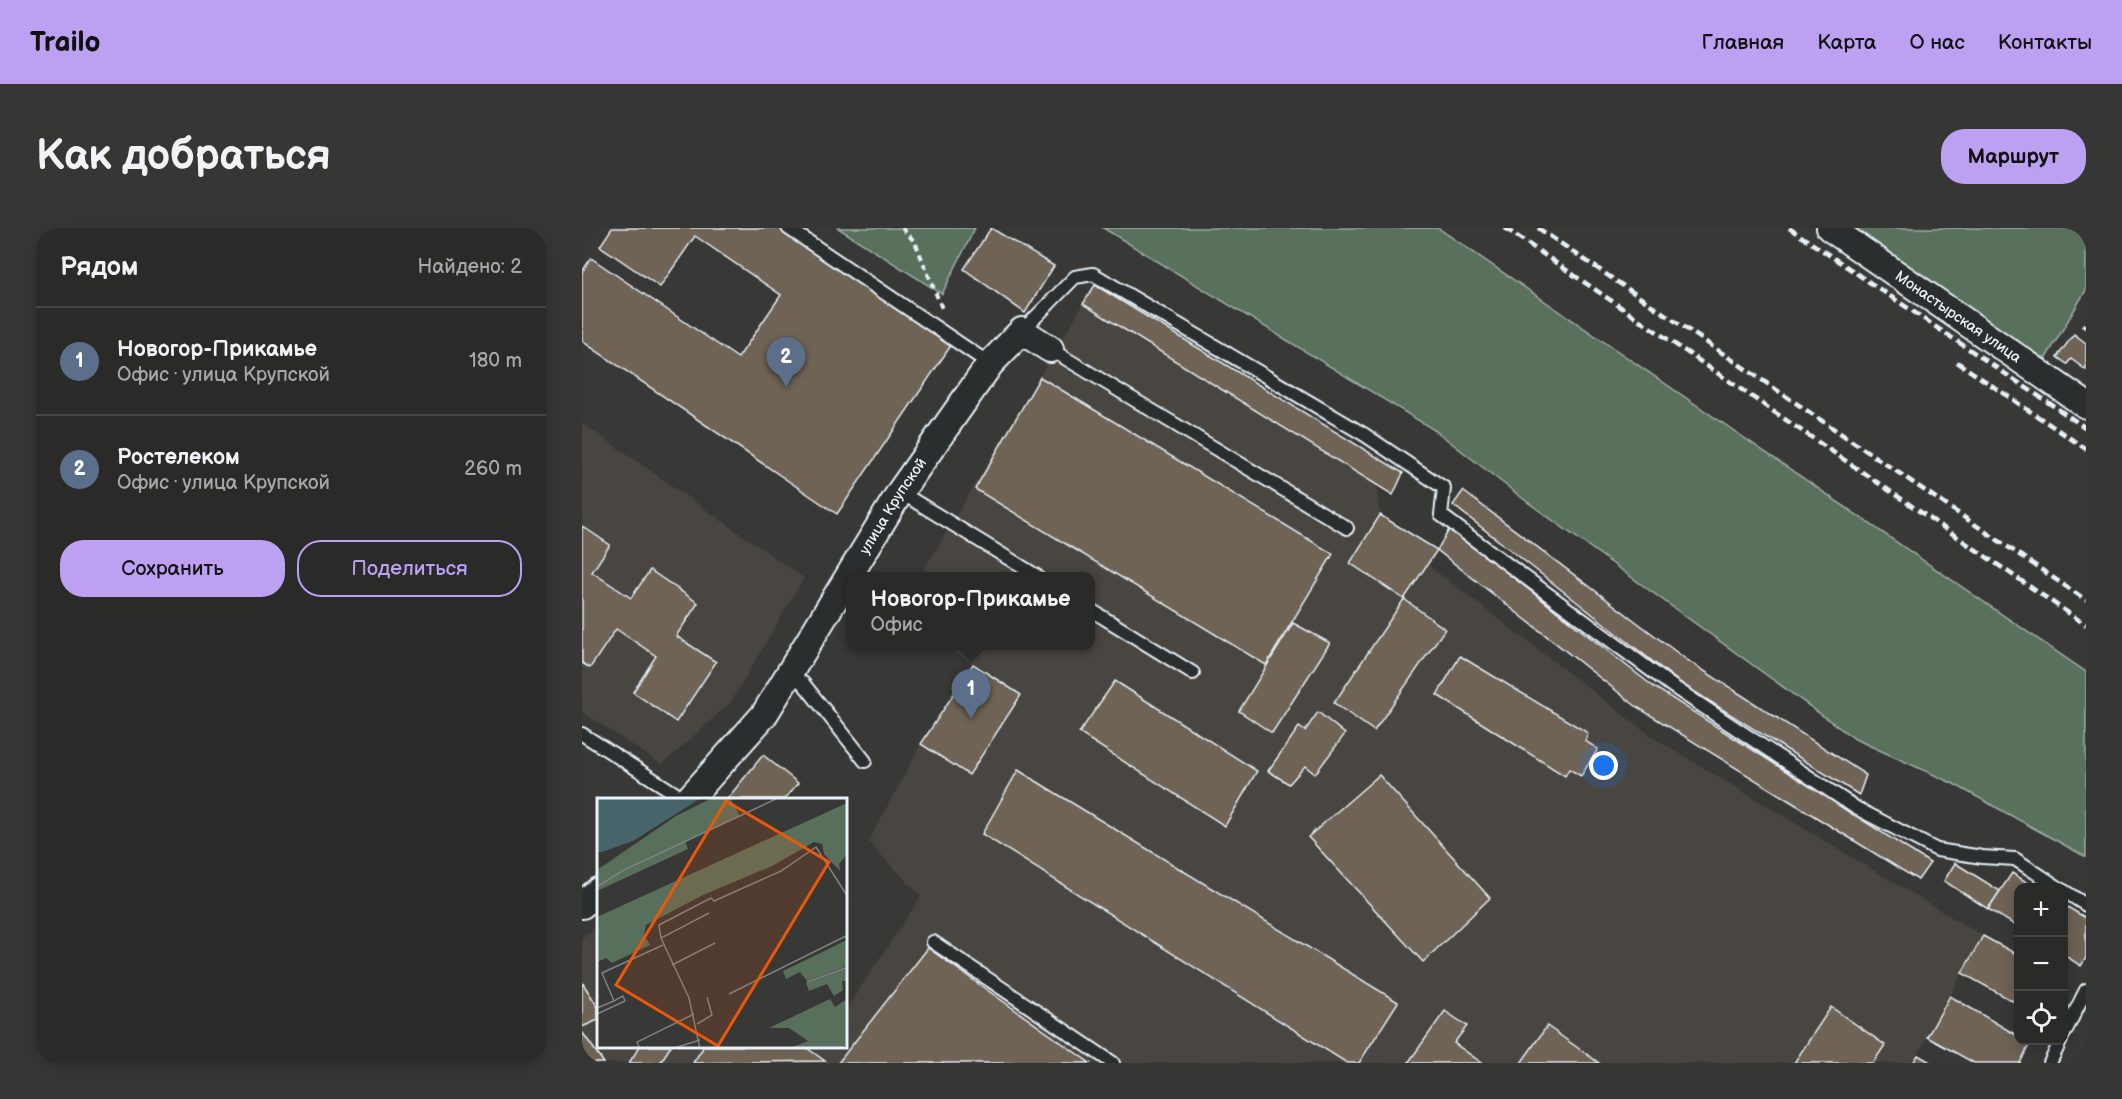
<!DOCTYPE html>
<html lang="ru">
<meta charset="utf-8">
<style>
body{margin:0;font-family:"Balsamiq Sans",sans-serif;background:#363634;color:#f1f3f6}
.controls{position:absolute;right:18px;bottom:18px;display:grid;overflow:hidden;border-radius:12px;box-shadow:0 3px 15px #0003}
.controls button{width:54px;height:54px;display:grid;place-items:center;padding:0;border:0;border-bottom:2px solid #464645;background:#2a2a28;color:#f1f3f6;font:30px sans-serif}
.you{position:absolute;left:1022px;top:538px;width:21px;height:21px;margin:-15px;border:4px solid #fff;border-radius:50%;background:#1a73e8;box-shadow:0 0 0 9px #1a73e833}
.badge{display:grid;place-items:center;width:39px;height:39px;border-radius:50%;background:#bca0f2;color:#fff;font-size:20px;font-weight:700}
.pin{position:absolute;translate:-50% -50px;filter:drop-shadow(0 2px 3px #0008)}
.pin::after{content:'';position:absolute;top:32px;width:21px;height:18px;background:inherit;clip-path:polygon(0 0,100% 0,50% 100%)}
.popup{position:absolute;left:264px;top:344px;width:249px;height:78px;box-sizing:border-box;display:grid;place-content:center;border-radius:12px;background:#2a2a28;filter:drop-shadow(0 2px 4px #0005);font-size:20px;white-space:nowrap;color:#a5a7a8}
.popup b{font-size:22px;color:#f1f3f6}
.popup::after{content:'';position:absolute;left:50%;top:100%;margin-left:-12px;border:12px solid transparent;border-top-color:#2a2a28}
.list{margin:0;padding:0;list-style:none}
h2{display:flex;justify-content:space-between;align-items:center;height:78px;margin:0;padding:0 24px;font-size:26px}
h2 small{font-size:20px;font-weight:400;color:#a5a7a8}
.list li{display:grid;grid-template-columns:39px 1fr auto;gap:18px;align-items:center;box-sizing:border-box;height:108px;padding:0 24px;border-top:2px solid #464645}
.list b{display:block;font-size:22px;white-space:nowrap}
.list p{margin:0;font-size:20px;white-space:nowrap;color:#a5a7a8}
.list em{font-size:20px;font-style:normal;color:#a5a7a8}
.actions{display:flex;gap:12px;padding:18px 24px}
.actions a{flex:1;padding:14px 0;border:2px solid #bca0f2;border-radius:24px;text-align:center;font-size:21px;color:#bca0f2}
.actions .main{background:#bca0f2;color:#111}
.icon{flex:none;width:33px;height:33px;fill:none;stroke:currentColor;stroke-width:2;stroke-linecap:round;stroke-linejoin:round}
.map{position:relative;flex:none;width:1504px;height:835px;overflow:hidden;border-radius:24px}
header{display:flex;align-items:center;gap:36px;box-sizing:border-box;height:84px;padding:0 30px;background:#bca0f2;color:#111}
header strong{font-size:28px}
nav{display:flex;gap:33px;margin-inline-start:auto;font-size:21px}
.intro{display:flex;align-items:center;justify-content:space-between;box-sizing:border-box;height:144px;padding:0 36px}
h1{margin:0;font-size:42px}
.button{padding:15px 27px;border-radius:24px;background:#bca0f2;color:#111;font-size:21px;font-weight:700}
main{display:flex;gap:36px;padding:0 36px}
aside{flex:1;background:#2a2a28;border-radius:24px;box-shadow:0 3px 15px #0003}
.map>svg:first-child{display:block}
.built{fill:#48453f}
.green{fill:#586f5b;stroke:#a0b0aa;stroke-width:1.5}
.building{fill:#6e6355;stroke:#e8f1f8;stroke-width:1.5}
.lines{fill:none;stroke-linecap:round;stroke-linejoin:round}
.lane-casing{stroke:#e8f1f8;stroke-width:16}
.street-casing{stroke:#e8f1f8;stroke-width:30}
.path{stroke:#e8f1f8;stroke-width:4;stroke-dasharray:6 4.5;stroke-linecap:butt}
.lane{stroke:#2a2d2e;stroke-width:12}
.street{stroke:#2a2d2e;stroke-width:26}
.rail{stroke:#e8f1f8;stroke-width:4.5;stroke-dasharray:9 4.5;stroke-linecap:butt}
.labels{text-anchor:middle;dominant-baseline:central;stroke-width:4.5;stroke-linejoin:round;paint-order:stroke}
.street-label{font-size:15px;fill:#e8f1f8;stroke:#2a2d2e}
.inset-road{fill:none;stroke:#7e8284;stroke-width:1.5}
.view{fill:#e8590c;fill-opacity:0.15;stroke:#e8590c;stroke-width:3}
.inset-edge{fill:none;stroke:#e8f1f8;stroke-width:3}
</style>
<header>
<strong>Trailo</strong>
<nav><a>Главная</a><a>Карта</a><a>О нас</a><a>Контакты</a></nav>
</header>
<div class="intro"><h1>Как добраться</h1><a class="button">Маршрут</a></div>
<main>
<aside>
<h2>Рядом<small>Найдено: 2</small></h2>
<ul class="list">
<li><span class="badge" style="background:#5c6f8a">1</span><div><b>Новогор-Прикамье</b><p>Офис · улица Крупской</p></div><em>180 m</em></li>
<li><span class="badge" style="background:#5c6f8a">2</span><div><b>Ростелеком</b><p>Офис · улица Крупской</p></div><em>260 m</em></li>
</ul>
<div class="actions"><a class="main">Сохранить</a><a>Поделиться</a></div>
</aside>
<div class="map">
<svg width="1504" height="835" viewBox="0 0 1504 835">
<rect width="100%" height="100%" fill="#383836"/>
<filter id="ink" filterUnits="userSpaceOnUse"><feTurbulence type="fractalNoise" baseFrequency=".0167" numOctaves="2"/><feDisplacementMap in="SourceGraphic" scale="12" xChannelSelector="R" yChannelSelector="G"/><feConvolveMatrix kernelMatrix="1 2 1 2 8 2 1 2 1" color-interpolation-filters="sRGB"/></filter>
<g filter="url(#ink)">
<g class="built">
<path d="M501,76l293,178 4,33 57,35 -8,16 225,172 329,198 -70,127h-1331v-126l16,-10v119h248v-37l75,-113 -53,-54 53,-98 52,-80 -28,-18h146v-70h-171z"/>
<path d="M0,195l222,155 -73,124 -69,63 -80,-53z"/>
</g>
<g class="green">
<path d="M256,0h137l-33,66z"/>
<path d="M521,0h335l648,444v185l-134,-74 -97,-44 -329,-238 -90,-70z"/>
<path d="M1267,0h237v62l-43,73z"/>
</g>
<g class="building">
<path d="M30,0h170l170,116 -115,170 -255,-173v-69l9,-14 147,100 43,-63 -86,-59 -35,51 -60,-41z"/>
<path d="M409,0l63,38 -29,47 -61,-44z"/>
<path d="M513,57l308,188 -10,22 -310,-191z"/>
<path d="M1492,106l12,9v27l-15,-11 -4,5 -10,-7z"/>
<path d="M458,149l293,177 -67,111 -291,-176z"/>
<path d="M881,263l224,169 179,115 -7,20 -180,-113 -226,-177z"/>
<path d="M798,287l57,35 -33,49 -54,-36z"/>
<path d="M0,298l28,19 -18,27 39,26 19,-28 48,33 -22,33 40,26 -40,60 -43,-30 23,-36 -40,-27 -26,39 -8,-5z"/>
<path d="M868,300l204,159 276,176 -12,17 -281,-173 -200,-157z"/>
<path d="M822,371l41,30 -71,102 -40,-28z"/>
<path d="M711,395l37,20 -58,90 -33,-22z"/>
<path d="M878,428l128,77 -3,8 13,8 -17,27 -12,-7 -4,7 -128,-81z"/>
<path d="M391,436l48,31 -52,80 -48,-31z"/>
<path d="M533,453l142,90 -32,55 -146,-93z"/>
<path d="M736,484l27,22 -30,40 -10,-8 -16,18 -21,-13 31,-44 6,4z"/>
<path d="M181,527l35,28 -13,16h-58z"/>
<path d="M436,542l380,232 -39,61h-12l-365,-229z"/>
<path d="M797,547l111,123 -67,64 -115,-125z"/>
<path d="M1373,635l45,28 -12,18 -44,-28z"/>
<path d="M1430,645l24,15h-18v39l-30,-18z"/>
<path d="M1482,677l22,13v40l-5,8 -17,-11z"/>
<path d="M1401,708l35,19v49l-56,-31z"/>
<path d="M346,720l162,115h-252z"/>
<path d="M0,754l16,25v13l-16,7z"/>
<path d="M1368,768l68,40v4l12,3 -10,20h-46l-47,-26z"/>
<path d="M1249,779l54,38 -12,18h-79z"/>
<path d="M863,783l22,15 -13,17 28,20h-74z"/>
<path d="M965,798l52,37h-78z"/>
<path d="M0,804l22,31h-22z"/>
<path d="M58,818h31l-11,17h-31z"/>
<path d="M122,818h100l21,15 -132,2z"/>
<path d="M1336,827l14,8h-19z"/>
</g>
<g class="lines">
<defs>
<g id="lane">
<path d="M206,0l202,136"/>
<path d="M440,103l53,-54 18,-3 272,161 79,53 -3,27 231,171 184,122 81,42 45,7 33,2 44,29"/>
<path d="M468,121l297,179"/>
<path d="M318,264l137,84"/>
<path d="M509,382l102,63"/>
<path d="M208,446l13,9 62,78"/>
<path d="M0,506l102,65"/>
<path d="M1482,663l22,14"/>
<path d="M351,714l180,121"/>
<path d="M1482,806l22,-44"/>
<path d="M1468,835l11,-23"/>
</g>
<g id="street">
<path id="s1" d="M1248,0l256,177"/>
<path id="s2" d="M107,571l75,-84 136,-223 90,-128 32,-33 28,18"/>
<path d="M0,677l16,-14"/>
</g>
</defs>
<use href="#lane" class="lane-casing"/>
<use href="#street" class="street-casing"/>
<path class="path" d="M320,0l13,14 28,69"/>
<use href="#lane" class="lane"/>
<use href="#street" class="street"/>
<g class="rail">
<path d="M923,0l581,397"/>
<path d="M956,0l548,372"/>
<path d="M1207,0l297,200"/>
<path d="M1500,97l4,2"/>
<path d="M1375,134l129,87"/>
</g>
</g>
</g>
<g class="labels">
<g class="street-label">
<text stroke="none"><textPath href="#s1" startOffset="156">Монастырская улица</textPath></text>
<text stroke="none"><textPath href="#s2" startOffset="358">улица Крупской</textPath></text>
</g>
</g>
<g transform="translate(15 570)">
<rect width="250" height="250" fill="#383836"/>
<path d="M115,0h18l10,18 -55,25 3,8 -91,42v-21l79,-54zM250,5v51l-8,10 1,7 -16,-17 -2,-10 -8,-2 -42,24 -69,29 -57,30 -2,10 6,10 -38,18 -6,-5 -9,4v-45zM250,142v26l-40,15 -7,-9 -14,7 -3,-8zM250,170v13h-5l1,9 -9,6 -7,-12 -18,7 -3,-8zM233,201l5,8 12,-8v45l-6,4h-51l18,-7 -19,-13h-20z" fill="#586f5b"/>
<path d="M0,0h104l-68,43 -31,11h-5z" fill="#466469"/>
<path class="inset-road" d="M0,89l25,-16 156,-73M64,140l-2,-13 52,-27 3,3 67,-30 35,-24 32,50M75,167l43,-22M210,184l41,-15M132,196l119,-59M28,203l-2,-5 -9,5 -12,-28 61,-28M0,210l17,-7M0,216l28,-13M100,226l15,-9 -5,-18M43,251l-3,-7 57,-28M74,251l29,-9M103,251l-11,-51 -28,-60 48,-25"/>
<path class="view" d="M129,3l103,61 -111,184 -102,-61z"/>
<rect width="250" height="250" class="inset-edge"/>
</g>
</svg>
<div class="controls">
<button>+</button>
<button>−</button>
<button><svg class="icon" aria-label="locate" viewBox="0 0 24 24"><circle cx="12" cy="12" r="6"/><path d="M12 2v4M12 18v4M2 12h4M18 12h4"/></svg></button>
</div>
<div class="you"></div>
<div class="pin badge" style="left:389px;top:491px;background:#5c6f8a">1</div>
<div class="popup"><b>Новогор-Прикамье</b>Офис</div>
<div class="pin badge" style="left:204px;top:159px;background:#5c6f8a">2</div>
</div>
</main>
